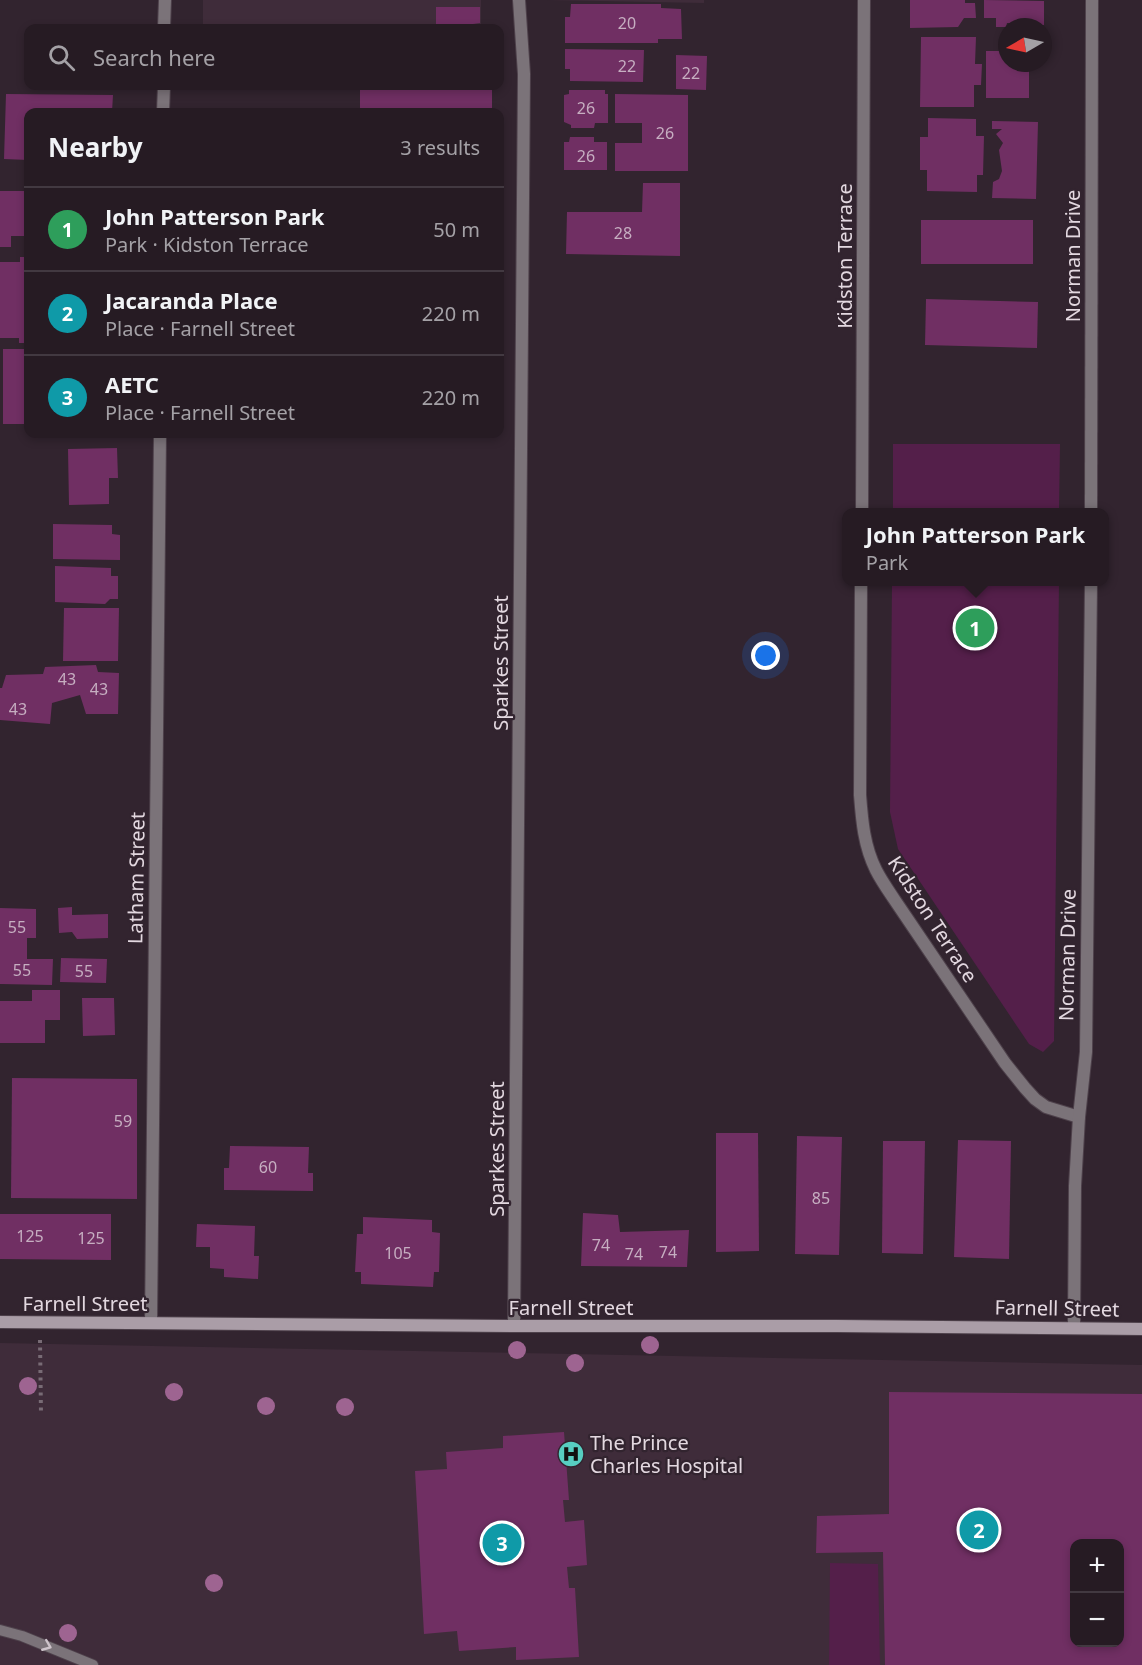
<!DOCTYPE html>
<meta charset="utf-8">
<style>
body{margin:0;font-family:"Noto Sans",sans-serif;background:#322830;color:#f1f3f6}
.controls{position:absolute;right:18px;bottom:18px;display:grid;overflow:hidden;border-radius:12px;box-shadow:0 3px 9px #0003}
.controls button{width:54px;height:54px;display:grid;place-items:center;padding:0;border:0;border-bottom:2px solid #423941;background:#261b23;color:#f1f3f6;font:30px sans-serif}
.compass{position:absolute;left:998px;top:18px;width:54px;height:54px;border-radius:50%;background:#261b23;box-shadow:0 3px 9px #0003;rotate:261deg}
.you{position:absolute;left:766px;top:656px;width:21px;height:21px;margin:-15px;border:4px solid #fff;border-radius:50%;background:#1a73e8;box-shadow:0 0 0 9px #1a73e833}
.badge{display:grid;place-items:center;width:39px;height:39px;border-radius:50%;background:#ea580c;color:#fff;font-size:20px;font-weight:700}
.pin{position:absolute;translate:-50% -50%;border:3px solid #fff;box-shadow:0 2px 6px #0006}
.popup{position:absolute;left:842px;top:508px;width:267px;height:78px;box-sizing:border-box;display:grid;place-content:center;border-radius:12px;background:#261b23;filter:drop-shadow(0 2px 4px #0005);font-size:20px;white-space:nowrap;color:#a4a1a6}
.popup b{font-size:22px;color:#f1f3f6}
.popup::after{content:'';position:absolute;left:50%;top:100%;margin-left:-12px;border:12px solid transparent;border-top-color:#261b23}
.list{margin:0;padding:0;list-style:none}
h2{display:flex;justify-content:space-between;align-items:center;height:78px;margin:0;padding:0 24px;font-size:26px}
h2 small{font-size:20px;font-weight:400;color:#a4a1a6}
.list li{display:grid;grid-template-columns:39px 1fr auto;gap:18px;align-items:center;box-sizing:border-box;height:84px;padding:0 24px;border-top:2px solid #423941}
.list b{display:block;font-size:22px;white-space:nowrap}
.list p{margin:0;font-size:20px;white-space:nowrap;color:#a4a1a6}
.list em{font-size:20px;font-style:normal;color:#a4a1a6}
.icon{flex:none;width:33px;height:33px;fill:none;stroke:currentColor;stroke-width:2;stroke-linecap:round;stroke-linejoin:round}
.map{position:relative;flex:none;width:1142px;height:1665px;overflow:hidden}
.search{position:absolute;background:#261b23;box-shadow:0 3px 9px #0003;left:24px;top:24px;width:480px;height:66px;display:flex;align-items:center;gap:15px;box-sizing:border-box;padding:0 21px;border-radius:12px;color:#a4a1a6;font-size:22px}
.panel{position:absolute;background:#261b23;box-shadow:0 3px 9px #0003;left:24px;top:108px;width:480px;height:330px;border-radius:12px}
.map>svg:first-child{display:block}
.built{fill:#3f2c3a;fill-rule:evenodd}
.green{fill:#541f4a}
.building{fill:#702f63;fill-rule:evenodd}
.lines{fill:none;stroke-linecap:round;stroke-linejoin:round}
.lane-casing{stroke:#4e414b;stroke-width:12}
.street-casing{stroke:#4e414b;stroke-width:14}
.secondary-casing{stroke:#4e414b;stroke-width:14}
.path{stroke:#786b75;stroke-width:4;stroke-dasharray:3 4.5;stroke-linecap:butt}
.lane{stroke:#7b7379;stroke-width:10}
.street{stroke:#7b7379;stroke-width:12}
.secondary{stroke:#aa9da7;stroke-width:12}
.tree{fill:#9e6491}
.oneway{stroke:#cec4cb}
.labels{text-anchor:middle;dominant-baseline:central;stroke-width:4.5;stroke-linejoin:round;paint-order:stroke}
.number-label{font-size:16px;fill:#c6aec1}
.street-label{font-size:20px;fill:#e3d8e0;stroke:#32242f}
.poi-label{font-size:20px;fill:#e3d8e0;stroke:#32242f;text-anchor:start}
</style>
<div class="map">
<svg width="1142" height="1665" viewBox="0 0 1142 1665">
<rect width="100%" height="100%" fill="#32242f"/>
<g class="built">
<rect x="203" y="0" width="278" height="28"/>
<path d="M546,0h158v3z"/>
<path d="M0,1343l1142,22v300h-1142zM1074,1544h46v98h-46z"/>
</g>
<g class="green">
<path d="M893,444h167l-1,68h-166z"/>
<path d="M892,582h167l-5,459 -11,11 -14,-8 -131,-195 -8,-37z"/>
<path d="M830,1563l48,1 2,101h-51z"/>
</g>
<g class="building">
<path d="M910,0h55v3h10l1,15h-12l-6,9 -48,1z"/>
<path d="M984,0l60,1v24h-5l-1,2h-23v-4h-8l-1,4h-10v-9h-12z"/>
<path d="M571,4h90v4l20,1 1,30h-24v4h-93v-26h5z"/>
<path d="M436,7h44v16l-7,1 1,4h-38z"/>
<path d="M921,37h55l-1,27h7l-1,21h-7v22h-54z"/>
<path d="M565,49l79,1 -1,32 -73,-1v-12h-5z"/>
<path d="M986,51h21v12h22v35h-43z"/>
<path d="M676,55l31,1 -1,34 -30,-1z"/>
<rect x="360" y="86" width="132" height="26"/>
<path d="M569,90h36v4h3v29h-13l-1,5h-23v-3l-7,-3v-27l5,-1z"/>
<path d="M6,94l107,1 -1,17h-84v48l-24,-1z"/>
<path d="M615,94l73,1v76h-73v-28h27v-20h-27z"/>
<path d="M928,118l48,1v17h8l-1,39h-6v17l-50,-1v-21h-7v-33h8z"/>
<path d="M992,121l46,1 -2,77 -44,-1 1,-16 6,-3 3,-8 -3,-21 4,-7 -7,-9 6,-5h-10z"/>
<path d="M570,137h24v5h13v28h-43v-28h5z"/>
<path d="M643,183h37v73l-114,-2 1,-42h75z"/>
<path d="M0,191h28v45h-17v11h-11z"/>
<rect x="921" y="220" width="112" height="44"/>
<path d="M20,257h8v86h-9v-5h-19v-76h20z"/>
<path d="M926,299l112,3 -1,46 -112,-3z"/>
<rect x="3" y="349" width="25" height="75"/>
<path d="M117,448l1,30h-9v26l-40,1 -1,-56z"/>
<path d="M53,524l59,1v9l8,1v25l-67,-1z"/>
<path d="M55,566l56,2v8h7v23h-8l-5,5 -50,-2z"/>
<path d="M64,608h55l-1,53h-55z"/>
<path d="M96,665l2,7 21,1 -1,41h-32l-6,-19 -28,8 -2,21 -50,-4v-32h2l4,-13 37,-1 2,-7z"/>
<path d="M72,907v8l36,-1v24l-31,1 -5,-7 -13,1 -1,-25z"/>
<path d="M0,908l36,1v29h-9v21h26l-1,26 -52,-1z"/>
<path d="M61,958l46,1 -1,24 -46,-1z"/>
<path d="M32,990h28v30h-15v23h-45v-42h32z"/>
<path d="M82,998h32l1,37 -32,1z"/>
<path d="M12,1078l125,1v120l-126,-1z"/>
<path d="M716,1133h42l1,118 -43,1z"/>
<path d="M797,1136l45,1 -3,118 -44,-1z"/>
<path d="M958,1140l53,1 -2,118 -55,-2z"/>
<path d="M883,1141h42l-2,113 -41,-1z"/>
<path d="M230,1146l79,1 -1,26h5v18l-89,-1v-22h5z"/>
<path d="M583,1213l35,2 2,17 69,-2 -2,37 -106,-1z"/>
<path d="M0,1214h111v46l-111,-1z"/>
<path d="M363,1217l69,3v12l8,1 -1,39h-5l-1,15 -72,-3v-12h-6l2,-38h6z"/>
<path d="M197,1224l58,2 -1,30h5l-1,23 -34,-2v-8l-14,-1v-21h-14z"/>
<path d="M889,1392l253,2v271h-257l-2,-113 -67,1 1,-37 72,-2zM1074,1544h46v98h-46z"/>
<path d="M564,1432l5,68h-6l2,22 19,-2 3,45 -20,2 2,21h6l4,69 -63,3v-13l-57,4 -2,-20 -33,3 -9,-163 32,-2 -1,-17 57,-4v-12z"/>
</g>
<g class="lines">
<defs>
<path id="lane" d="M0,1630l22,6 71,29"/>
<g id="street">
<path d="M164,28l1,-28"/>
<path d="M163,112l1,-26"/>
<path d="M862,512l2,-512"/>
<path d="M1091,512l1,-512"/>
<path d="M861,582l-1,213c2,26 4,51 16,75 5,10 12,20 18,29l111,164 20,25 10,11 11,8 33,10"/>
<path d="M151,1323l9,-889"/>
<path d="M514,1326l10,-1252 -5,-74"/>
<path d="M1074,1328l1,-142 4,-69 7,-65 5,-470"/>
</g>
<path id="secondary" d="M0,1322l514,4h323l305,3"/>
</defs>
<use href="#lane" class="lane-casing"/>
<use href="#street" class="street-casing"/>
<use href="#secondary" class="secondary-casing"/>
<path class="path" d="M40,1340l1,74"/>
<use href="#lane" class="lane"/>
<use href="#street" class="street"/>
<use href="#secondary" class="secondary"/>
</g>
<g class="tree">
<circle cx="650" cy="1345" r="9"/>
<circle cx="517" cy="1350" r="9"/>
<circle cx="575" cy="1363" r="9"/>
<circle cx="28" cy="1386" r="9"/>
<circle cx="174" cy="1392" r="9"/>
<circle cx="266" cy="1406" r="9"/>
<circle cx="345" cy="1407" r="9"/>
<circle cx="214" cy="1583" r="9"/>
<circle cx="68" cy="1633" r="9"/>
</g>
<defs><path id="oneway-chevron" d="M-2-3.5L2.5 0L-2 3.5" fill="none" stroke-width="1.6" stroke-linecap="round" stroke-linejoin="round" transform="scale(1.5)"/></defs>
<use class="oneway" href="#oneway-chevron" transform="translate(47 1646) rotate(22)"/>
<defs>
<symbol id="hospital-disc" viewBox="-11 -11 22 22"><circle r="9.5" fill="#57cec1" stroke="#32242f"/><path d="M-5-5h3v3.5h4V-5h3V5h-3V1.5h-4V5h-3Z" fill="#111"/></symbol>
</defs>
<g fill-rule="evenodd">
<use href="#hospital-disc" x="556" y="1439" width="30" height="30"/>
</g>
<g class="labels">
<g class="number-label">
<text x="627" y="23">20</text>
<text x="627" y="66">22</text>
<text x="691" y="73">22</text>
<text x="586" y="108">26</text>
<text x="665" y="133">26</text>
<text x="586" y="156">26</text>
<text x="623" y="233">28</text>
<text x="67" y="679">43</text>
<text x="99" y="689">43</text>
<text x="18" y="709">43</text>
<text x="17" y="927">55</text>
<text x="22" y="970">55</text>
<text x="84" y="971">55</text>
<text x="123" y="1121">59</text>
<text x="268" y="1167">60</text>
<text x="821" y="1198">85</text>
<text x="30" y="1236">125</text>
<text x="91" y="1238">125</text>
<text x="601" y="1245">74</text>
<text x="668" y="1252">74</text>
<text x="398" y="1253">105</text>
<text x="634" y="1254">74</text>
</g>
<g class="street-label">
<text transform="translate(844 256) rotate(-90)">Kidston Terrace</text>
<text transform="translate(1072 256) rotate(-90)">Norman Drive</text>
<text transform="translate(500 663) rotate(-90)">Sparkes Street</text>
<text transform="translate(136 878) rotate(-89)">Latham Street</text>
<text transform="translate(933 919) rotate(57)">Kidston Terrace</text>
<text transform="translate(1067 955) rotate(-89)">Norman Drive</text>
<text transform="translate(496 1149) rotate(-90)">Sparkes Street</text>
<text x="85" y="1303">Farnell Street</text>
<text x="571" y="1307">Farnell Street</text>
<text transform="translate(1057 1308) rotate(1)">Farnell Street</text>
</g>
<g class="poi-label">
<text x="590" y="1442">The Prince<tspan x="590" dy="23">Charles Hospital</tspan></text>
</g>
</g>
</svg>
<div class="controls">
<button>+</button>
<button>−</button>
</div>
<svg class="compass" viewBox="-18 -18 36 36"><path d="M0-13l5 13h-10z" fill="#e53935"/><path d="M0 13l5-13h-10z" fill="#a4a1a6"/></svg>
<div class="you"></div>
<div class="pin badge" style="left:975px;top:628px;background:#2e9e5b">1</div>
<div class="popup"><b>John Patterson Park</b>Park</div>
<div class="pin badge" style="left:979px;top:1530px;background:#0f9aa8">2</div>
<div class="pin badge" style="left:502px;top:1543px;background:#0f9aa8">3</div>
<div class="search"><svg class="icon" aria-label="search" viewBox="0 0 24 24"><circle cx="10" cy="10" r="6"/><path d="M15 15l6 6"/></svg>Search here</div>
<section class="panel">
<h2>Nearby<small>3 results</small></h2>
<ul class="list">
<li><span class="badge" style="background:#2e9e5b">1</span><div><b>John Patterson Park</b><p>Park · Kidston Terrace</p></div><em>50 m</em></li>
<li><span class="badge" style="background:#0f9aa8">2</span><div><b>Jacaranda Place</b><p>Place · Farnell Street</p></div><em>220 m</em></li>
<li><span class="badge" style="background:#0f9aa8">3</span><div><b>AETC</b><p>Place · Farnell Street</p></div><em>220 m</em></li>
</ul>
</section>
</div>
